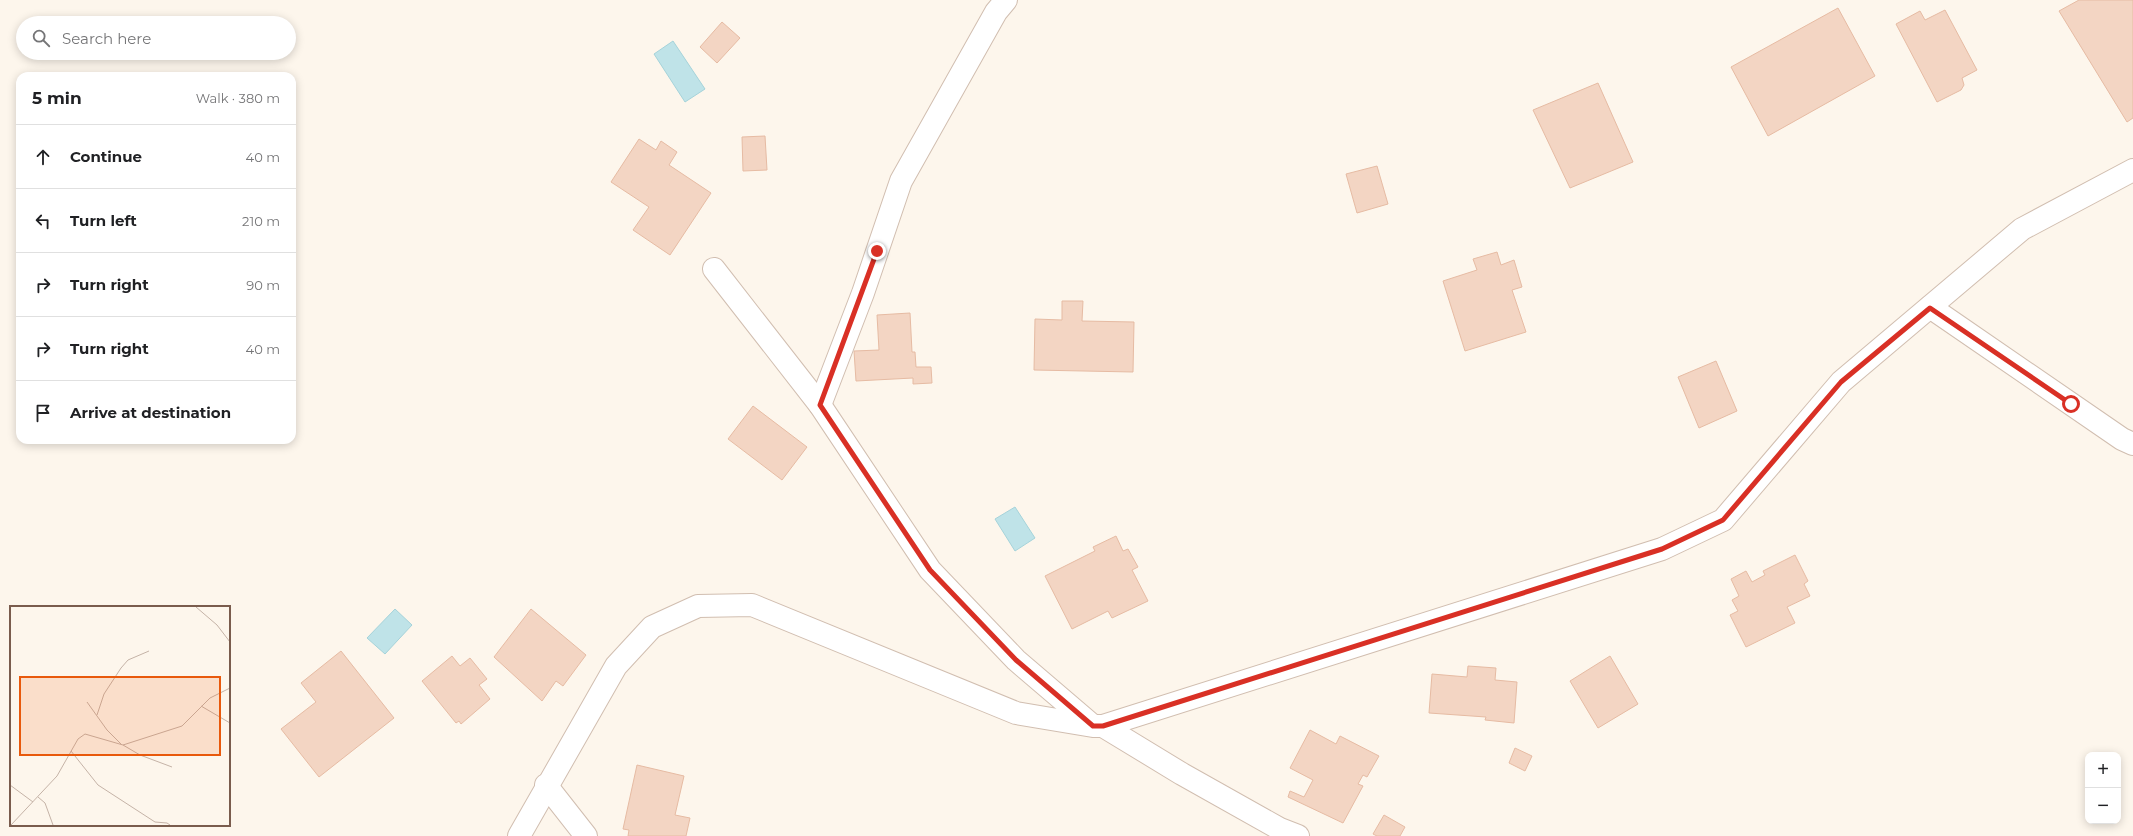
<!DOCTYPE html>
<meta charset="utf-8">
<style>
body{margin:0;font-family:Montserrat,sans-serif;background:#f6f6f6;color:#202124}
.controls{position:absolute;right:12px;bottom:12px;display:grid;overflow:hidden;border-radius:8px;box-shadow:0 2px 10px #0003}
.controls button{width:36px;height:36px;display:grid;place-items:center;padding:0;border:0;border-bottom:1px solid #e0e0e0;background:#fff;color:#202124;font:20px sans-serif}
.stop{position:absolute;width:12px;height:12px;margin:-9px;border:3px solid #d93025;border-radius:50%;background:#fff}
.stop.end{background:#d93025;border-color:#fff;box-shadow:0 1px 4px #0008}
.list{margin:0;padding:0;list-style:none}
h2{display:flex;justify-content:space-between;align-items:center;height:52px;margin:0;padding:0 16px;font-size:17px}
h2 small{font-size:13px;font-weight:400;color:#757577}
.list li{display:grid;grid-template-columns:26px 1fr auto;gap:12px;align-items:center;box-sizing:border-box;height:64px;padding:0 16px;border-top:1px solid #e0e0e0}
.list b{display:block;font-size:15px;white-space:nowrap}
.list em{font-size:13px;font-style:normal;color:#757577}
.icon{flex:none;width:22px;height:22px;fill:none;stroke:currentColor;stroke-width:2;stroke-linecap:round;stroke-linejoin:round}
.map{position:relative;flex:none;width:2133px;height:836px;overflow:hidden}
.search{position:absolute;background:#fff;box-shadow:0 2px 10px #0003;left:16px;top:16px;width:280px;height:44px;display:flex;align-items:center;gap:10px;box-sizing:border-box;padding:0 14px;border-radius:22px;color:#757577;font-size:15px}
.panel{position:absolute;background:#fff;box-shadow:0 2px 10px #0003;left:16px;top:72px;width:280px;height:372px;border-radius:12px}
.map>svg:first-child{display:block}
.water{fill:#bfe3e8;stroke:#a5d3da}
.building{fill:#f3d5c3;stroke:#e6bba3}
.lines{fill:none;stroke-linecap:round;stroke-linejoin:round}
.minor-casing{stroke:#d1beb0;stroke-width:24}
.minor{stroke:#fff;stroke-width:22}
.route{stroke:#d93025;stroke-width:5}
.inset-road{fill:none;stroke:#c5b3a7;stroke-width:1}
.view{fill:#e8590c;fill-opacity:0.15;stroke:#e8590c;stroke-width:2}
.inset-edge{fill:none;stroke:#7a5c4d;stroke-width:2}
</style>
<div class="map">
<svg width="2133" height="836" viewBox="0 0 2133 836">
<rect width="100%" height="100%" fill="#fdf6ec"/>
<g class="water">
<path d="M673,41l32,48 -20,13 -31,-48z"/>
<path d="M1015,507l20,31 -20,13 -20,-32z"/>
<path d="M395,609l17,16 -27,29 -18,-16z"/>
</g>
<g class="building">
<path d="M2079,0h54v118l-6,4 -68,-111z"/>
<path d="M1838,8l37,68 -107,60 -37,-69z"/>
<path d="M1945,10l32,60 -15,8 2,7 -3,5 -24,12 -41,-78 24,-13 5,9z"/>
<path d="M722,22l18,16 -23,25 -17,-16z"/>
<path d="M1598,83l35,79 -63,26 -37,-78z"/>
<path d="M765,136l2,34 -24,1 -1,-34z"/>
<path d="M639,139l17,11 5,-9 16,11 -8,13 42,28 -41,62 -37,-25 16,-23 -38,-25z"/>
<path d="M1377,166l11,38 -31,9 -11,-39z"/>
<path d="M1497,252l4,13 13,-5 8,27 -10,3 14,42 -61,19 -22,-70 34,-11 -4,-11z"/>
<path d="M1062,301h21l-1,20 52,1 -1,50 -99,-2 1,-51 27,1z"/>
<path d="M910,313l2,39h3l1,15h15l1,16 -19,1v-6l-57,3 -2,-30 25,-1 -2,-35z"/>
<path d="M1716,361l21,50 -38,17 -21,-51z"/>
<path d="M753,406l54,41 -25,33 -54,-41z"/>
<path d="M1116,536l7,15 5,-2 10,18 -6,3 16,31 -36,17 -4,-7 -36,18 -27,-53 50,-25 -2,-4z"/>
<path d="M1795,555l13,26 -4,3 6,12 -23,11 8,16 -49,24 -16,-32 8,-4 -6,-11 7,-4 -8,-17 15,-8 6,11 13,-7 -2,-4z"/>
<path d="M531,609l55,46 -23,31 -7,-5 -14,20 -48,-44z"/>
<path d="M341,651l53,67 -75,59 -38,-48 35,-27 -15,-19z"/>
<path d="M452,656l8,10 10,-8 17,21 -8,6 11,14 -29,25 -2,-3 -3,2 -34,-42z"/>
<path d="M1610,656l28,48 -40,24 -28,-47z"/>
<path d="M1468,666l28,2 -1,12 22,2 -3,41 -29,-3 1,-3 -57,-4 3,-39 35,3z"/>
<path d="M1310,730l26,14 4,-8 39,20 -12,21 -4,-2 -5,9 5,2 -20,37 -55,-26 2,-6 14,6 9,-17 -23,-12z"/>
<path d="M1515,748l17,8 -7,15 -16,-8z"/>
<path d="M637,765l47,11 -9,39 15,3 -4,18h-58l1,-6 -6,-1z"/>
<path d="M1384,815l21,12 -5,9h-23l-4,-2z"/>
</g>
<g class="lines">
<defs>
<g id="minor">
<path d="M714,269l106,136 110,165 86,90 76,65"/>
<path d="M1930,307l192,132 11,5"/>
<path d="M820,405l43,-112 38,-112 95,-169 10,-12"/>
<path d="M1103,726l559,-177 61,-29 118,-138 181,-153 111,-59"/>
<path d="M546,785l40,51"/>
<path d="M519,836l97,-170 36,-39 46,-21 54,-1 264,108 77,13h10l79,48 98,55 18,7"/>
</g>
</defs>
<use href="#minor" class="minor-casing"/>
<use href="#minor" class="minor"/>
</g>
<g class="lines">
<path class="route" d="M877,251l-57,154 110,165 86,90 77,66h10l559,-177 61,-29 118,-138 89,-74 141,96"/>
</g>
<g transform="translate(10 606)">
<rect width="220" height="220" fill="#fdf6ec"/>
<path class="inset-road" d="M186,1l21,18 13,17M77,96l20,28 15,15M191,100l29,17M87,109l7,-21 17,-26 7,-8 21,-9M113,139l59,-19 28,-28 20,-10M61,145l27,34 57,37 12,1 3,2M0,179l23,17M28,191l7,6 8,22M1,219l46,-49 21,-37 7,-5 38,11 17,10 32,12"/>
<path class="view" d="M10,71h200v78h-200z"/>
<rect width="220" height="220" class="inset-edge"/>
</g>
</svg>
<div class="controls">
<button>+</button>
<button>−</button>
</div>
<div class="stop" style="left:2071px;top:404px"></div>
<div class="stop end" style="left:877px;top:251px"></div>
<div class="search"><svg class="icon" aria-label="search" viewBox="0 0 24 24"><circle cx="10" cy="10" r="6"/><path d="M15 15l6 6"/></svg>Search here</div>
<section class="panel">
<h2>5 min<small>Walk · 380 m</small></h2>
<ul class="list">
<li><svg class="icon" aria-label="ahead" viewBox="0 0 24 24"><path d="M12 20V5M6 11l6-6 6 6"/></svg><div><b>Continue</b></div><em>40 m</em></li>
<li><svg class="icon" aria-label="left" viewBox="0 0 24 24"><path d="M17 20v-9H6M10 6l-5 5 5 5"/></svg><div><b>Turn left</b></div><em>210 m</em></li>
<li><svg class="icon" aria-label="right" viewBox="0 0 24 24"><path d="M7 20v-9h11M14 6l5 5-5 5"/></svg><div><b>Turn right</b></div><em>90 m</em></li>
<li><svg class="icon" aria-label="right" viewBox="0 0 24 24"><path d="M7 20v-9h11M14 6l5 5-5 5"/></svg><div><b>Turn right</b></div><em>40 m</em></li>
<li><svg class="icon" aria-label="arrive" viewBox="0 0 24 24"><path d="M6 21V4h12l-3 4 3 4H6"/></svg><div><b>Arrive at destination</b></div></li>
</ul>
</section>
</div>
